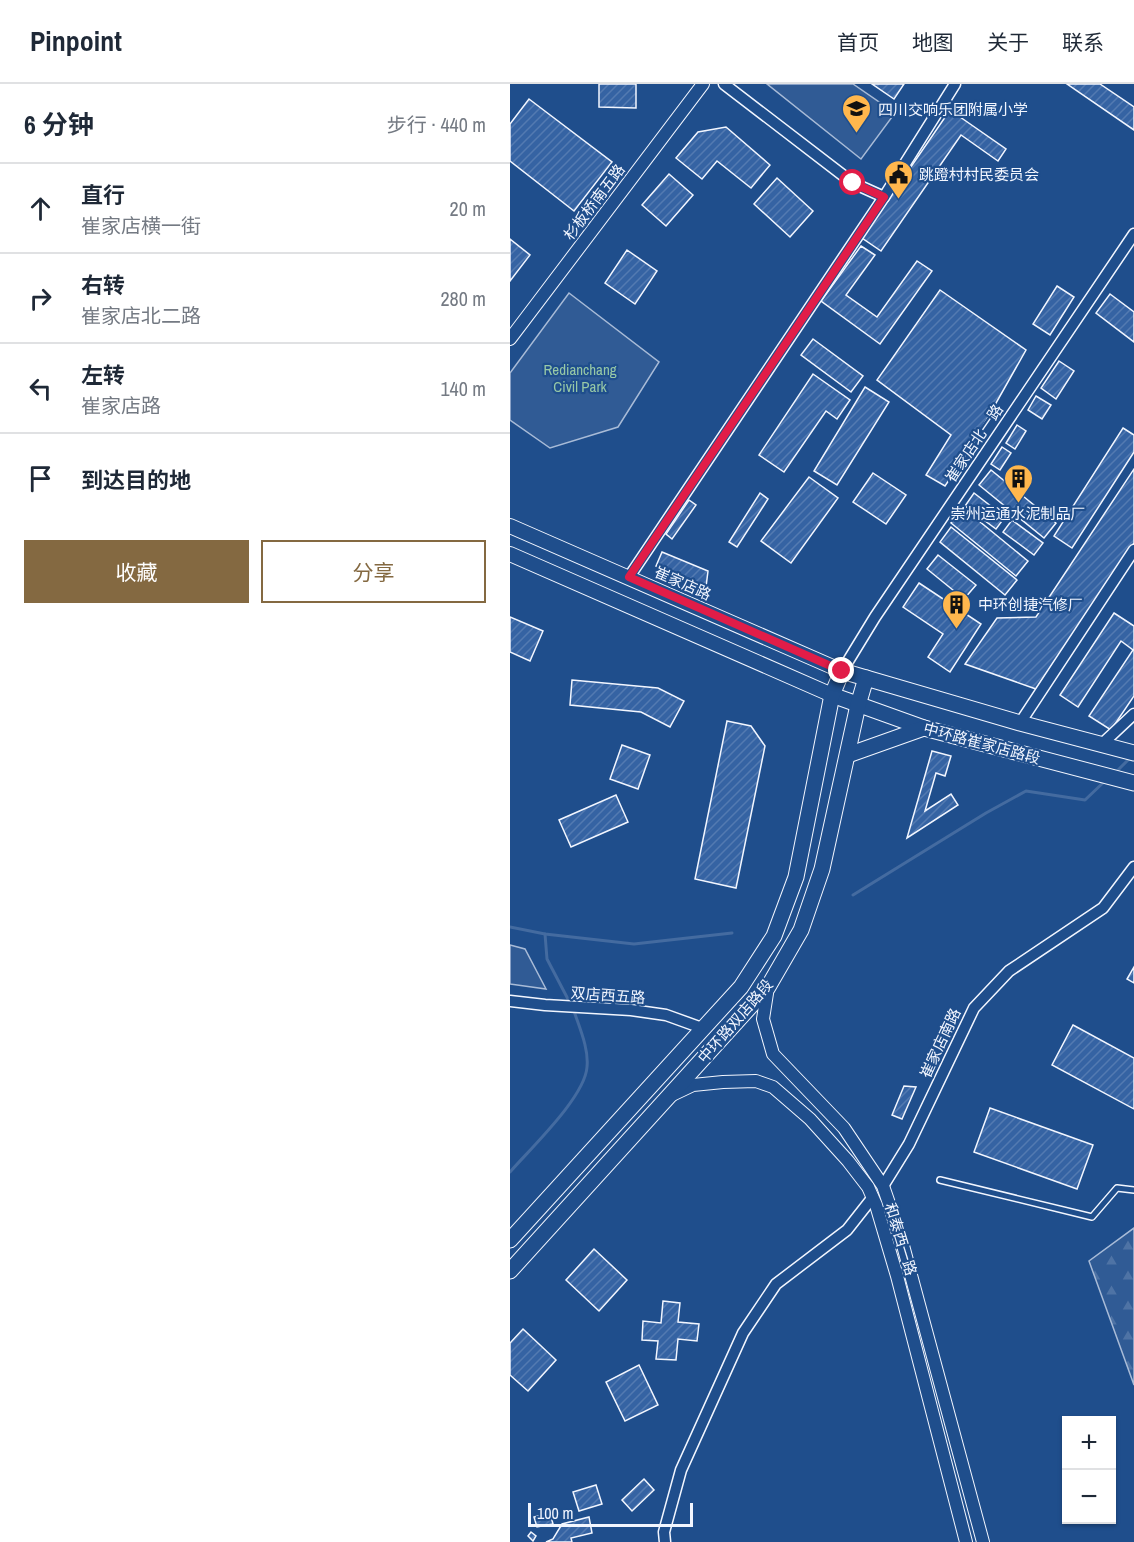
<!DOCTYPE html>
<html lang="zh">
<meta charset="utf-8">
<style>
body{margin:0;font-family:"Archivo Narrow","Noto Sans SC",sans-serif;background:#f2f2f3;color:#1f2937}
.controls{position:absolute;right:18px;bottom:18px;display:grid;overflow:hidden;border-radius:0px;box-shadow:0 2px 4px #0004}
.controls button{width:54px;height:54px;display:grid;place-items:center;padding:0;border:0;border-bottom:2px solid #e0e1e3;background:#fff;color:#1f2937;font:30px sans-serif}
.scale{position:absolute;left:18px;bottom:15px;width:165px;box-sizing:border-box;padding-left:6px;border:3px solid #f2f6ff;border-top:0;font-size:16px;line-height:21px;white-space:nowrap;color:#f2f6ff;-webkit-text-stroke:4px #1f4e8c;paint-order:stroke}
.stop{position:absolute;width:18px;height:18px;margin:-14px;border:4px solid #e11d48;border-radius:50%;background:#fff}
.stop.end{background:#e11d48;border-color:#fff;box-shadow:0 2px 6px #0008}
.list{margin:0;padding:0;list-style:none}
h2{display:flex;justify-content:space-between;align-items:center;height:78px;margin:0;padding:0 24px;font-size:26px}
h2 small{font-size:20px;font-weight:400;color:#747a83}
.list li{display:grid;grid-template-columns:39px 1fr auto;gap:18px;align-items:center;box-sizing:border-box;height:90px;padding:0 24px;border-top:2px solid #e0e1e3}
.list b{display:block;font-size:22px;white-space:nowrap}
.list p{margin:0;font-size:20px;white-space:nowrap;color:#747a83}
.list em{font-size:20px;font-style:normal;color:#747a83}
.actions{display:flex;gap:12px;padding:18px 24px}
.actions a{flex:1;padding:14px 0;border:2px solid #846941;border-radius:0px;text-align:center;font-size:21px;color:#846941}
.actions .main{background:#846941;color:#fff}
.icon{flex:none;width:33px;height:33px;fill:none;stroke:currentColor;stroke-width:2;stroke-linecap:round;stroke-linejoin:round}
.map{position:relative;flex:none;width:624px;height:1458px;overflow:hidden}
header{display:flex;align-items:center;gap:36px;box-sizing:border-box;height:84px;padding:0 30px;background:#fff;border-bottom:2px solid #e0e1e3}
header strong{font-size:28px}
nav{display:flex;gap:33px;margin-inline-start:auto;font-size:21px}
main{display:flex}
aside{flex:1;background:#fff}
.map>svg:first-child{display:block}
.forest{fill:url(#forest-firs);stroke:#a8bbd7;stroke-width:1.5}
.built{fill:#305b95;stroke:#a8bbd7;stroke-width:1.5}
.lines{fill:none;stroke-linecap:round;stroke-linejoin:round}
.stream{stroke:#446ba0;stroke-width:3}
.building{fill:url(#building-hatch);stroke:#f2f6ff;stroke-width:1.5}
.service-casing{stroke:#f2f6ff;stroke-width:8}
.minor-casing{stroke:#f2f6ff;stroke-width:13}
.tertiary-casing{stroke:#f2f6ff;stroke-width:14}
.secondary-casing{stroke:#f2f6ff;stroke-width:16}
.primary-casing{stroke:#f2f6ff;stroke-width:17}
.service{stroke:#1f4e8c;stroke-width:5}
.minor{stroke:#1f4e8c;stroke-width:10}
.tertiary{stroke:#1f4e8c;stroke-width:12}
.secondary{stroke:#1f4e8c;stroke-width:14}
.primary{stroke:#1f4e8c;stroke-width:15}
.route{stroke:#e11d48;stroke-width:8}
.labels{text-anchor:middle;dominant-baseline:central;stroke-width:4.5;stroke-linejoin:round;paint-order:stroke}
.poi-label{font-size:15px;fill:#f2f6ff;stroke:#1f4e8c;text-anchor:start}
.street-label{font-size:15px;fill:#f2f6ff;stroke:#1f4e8c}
.park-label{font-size:15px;fill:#97c8a6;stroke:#1f4e8c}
</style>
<header>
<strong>Pinpoint</strong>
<nav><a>首页</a><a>地图</a><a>关于</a><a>联系</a></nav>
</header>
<main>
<aside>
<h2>6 分钟<small>步行 · 440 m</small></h2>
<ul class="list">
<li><svg class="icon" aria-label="ahead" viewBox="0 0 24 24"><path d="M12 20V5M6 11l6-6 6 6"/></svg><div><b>直行</b><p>崔家店横一街</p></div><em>20 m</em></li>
<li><svg class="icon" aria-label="right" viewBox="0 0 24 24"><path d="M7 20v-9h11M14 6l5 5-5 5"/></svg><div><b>右转</b><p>崔家店北二路</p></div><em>280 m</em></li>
<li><svg class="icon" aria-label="left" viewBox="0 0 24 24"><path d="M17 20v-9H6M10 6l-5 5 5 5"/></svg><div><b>左转</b><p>崔家店路</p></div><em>140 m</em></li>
<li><svg class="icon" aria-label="arrive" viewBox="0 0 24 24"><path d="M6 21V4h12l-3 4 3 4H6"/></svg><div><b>到达目的地</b></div></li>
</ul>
<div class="actions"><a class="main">收藏</a><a>分享</a></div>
</aside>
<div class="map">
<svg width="624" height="1458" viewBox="0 0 624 1458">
<defs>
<pattern id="forest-firs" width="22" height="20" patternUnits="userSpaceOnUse" patternTransform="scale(1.5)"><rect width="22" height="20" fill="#305b95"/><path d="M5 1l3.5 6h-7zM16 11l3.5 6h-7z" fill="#4e73a5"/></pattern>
<pattern id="building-hatch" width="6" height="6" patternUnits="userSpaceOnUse" patternTransform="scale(1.5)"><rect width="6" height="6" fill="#3563a3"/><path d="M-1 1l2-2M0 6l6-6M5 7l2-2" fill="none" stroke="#537ab1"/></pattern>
</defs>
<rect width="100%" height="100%" fill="#1f4e8c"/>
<path class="forest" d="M624,1144v157l-45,-124z"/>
<g class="built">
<path d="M257,0h86l42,29 -34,46z"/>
<path d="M59,209l90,69 -41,65 -68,21 -40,-28v-47z"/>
<path d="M0,861l15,4 21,40 -36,-5z"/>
</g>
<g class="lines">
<g class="stream">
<path d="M606,688l14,-14"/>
<path d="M343,811l133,-82 40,-22 59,9 21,-20"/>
<path d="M0,843l35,7 89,10 98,-11"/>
<path d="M35,850l2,25 23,44"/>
<path d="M0,1088c20,-23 75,-75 77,-105 2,-19 -8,-40 -14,-59"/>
</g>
</g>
<g class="building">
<path d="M89,0h37v24l-37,-1z"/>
<path d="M362,0h32l-10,15z"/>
<path d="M557,0h33l34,23v23z"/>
<path d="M19,15l83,63 -38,49 -64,-50v-37z"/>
<path d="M440,26l56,39 -8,12 -37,-26 -80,116 -19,-13z"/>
<path d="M216,43l44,38 -19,23 -34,-27 -15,18 -26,-21 22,-26z"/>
<path d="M159,90l24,21 -27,31 -24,-21z"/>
<path d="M267,94l36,33 -23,26 -36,-33z"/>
<path d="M0,155l20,16 -20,26z"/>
<path d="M351,162l14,9 -29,40 31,22 40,-56 15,10 -52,73 -59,-43z"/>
<path d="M117,166l30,21 -22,33 -30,-21z"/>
<path d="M547,202l17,11 -24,38 -17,-11z"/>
<path d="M430,206l86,60 -56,99 -25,37 -19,-11 25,-40 -74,-55z"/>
<path d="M600,210l24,18v30l-38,-29z"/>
<path d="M303,255l50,37 -12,16 -50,-37z"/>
<path d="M549,277l15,10 -18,28 -15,-11z"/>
<path d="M303,290l37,26 -13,19 -11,-8 -42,61 -25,-17z"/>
<path d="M355,303l24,15 -52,83 -23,-14z"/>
<path d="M526,312l15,9 -9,14 -14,-9z"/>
<path d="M507,341l9,6 -11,18 -9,-6z"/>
<path d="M613,344l11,7v17l-62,96 -18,-12z"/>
<path d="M492,363l9,6 -11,17 -9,-6z"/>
<path d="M624,385v74l-98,146 -71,-25 32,-46 39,-1z"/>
<path d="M481,386l65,53 -12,15 -65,-53z"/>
<path d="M363,389l33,22 -20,29 -33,-22z"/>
<path d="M299,393l29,21 -47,65 -30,-22z"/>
<path d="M250,409l8,6 -31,48 -8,-5z"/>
<path d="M464,409l31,24 -9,12 -31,-23z"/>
<path d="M179,416l7,5 -24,34 -6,-5z"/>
<path d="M453,424l65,53 -12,15 -65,-53z"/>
<path d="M502,436l31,23 -9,12 -31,-23z"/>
<path d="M441,443l66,53 -12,15 -65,-53z"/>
<path d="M152,468l46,19 -2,16 -50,-21z"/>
<path d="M428,471l38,30 -12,14 -37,-30z"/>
<path d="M409,499l62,41 -31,48 -22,-15 15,-23 -40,-27z"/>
<path d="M604,529l20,13v70l-23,34 -22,-14 44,-66 -12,-9 -43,66 -18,-12z"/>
<path d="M0,533l33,14 -13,30 -20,-9z"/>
<path d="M62,596l86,8 26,13 -14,26 -29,-15 -71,-7z"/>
<path d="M217,637l24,5 14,20 -29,142 -41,-9z"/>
<path d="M112,661l28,10 -12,34 -28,-10z"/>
<path d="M422,667l19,5 -6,20 -9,-3 -11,38 26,-17 7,11 -51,33z"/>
<path d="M106,711l12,27 -57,25 -12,-27z"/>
<path d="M624,883v16l-7,-4z"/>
<path d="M563,941l61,33v51l-82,-44z"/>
<path d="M394,1002l12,1 -14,32 -10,-4z"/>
<path d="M480,1024l103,37 -16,44 -103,-37z"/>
<path d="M84,1165l33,31 -28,31 -33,-31z"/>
<path d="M153,1217l17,2 -2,19 21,2 -2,17 -19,-2 -2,21 -20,-1 2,-18 -16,-1 1,-19 18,2z"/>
<path d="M13,1245l33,31 -28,31 -18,-16v-32z"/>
<path d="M129,1281l19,40 -33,16 -19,-39z"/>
<path d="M134,1395l10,11 -22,21 -10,-11z"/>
<path d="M86,1401l6,19 -23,7 -6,-19z"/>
<path d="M40,1429l3,11 -16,3 -3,-10z"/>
<path d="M79,1433l3,16 -21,5 1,4h-26l7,-3 9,-15z"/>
<path d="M21,1448l5,4 -3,5 -5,-5z"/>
</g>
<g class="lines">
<defs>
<path id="service" d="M430,1096l152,37 25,-29 17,2"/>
<g id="minor">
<path d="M214,0l129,99 31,14"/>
<path d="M119,493l255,-380 71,-113"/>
<path d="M332,587l33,-54 259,-383"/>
<path d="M510,639l114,-173"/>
<path d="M592,660l32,-30"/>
<path d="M0,917l35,4 86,5 35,5 36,13"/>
<path d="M373,1102l26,-42 65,-136 35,-37 94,-63 31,-41"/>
<path d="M155,1458l-1,-10 17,-62 62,-137 33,-49 71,-54 26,-33"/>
</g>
<g id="tertiary">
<path d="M0,255l193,-255"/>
<path d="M258,903l-5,32 10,35 71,74 39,58 18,52 82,304"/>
<path d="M162,1011l21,-10 30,-3 33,-1 17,6 37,32 38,42 20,26 8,18 21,71 69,266"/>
</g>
<g id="secondary">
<path d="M0,442l332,145"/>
<path d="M0,470l322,141"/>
</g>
<g id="primary">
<path d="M322,611l92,33 210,55"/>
<path d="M338,671l76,-27"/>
<path d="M0,1156l231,-253 33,-51 22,-59 36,-182 10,-24 178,52 114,30"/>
<path d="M0,1187l258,-284 33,-57 21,-61 36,-164 8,-27"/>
</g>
</defs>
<use href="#service" class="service-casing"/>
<use href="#minor" class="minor-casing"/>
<use href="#tertiary" class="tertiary-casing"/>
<use href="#secondary" class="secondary-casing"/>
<use href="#primary" class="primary-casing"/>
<use href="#service" class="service"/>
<use href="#minor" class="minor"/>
<use href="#tertiary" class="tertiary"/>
<use href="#secondary" class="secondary"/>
<use href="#primary" class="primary"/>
</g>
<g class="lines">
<path class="route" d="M332,587l-213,-94 255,-380 -31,-14"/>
</g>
<defs>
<symbol id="school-pin" viewBox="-11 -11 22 30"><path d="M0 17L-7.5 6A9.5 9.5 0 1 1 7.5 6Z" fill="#ffb74d" stroke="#1f4e8c"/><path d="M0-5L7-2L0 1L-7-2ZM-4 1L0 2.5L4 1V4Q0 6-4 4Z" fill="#111"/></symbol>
<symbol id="civic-pin" viewBox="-11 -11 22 30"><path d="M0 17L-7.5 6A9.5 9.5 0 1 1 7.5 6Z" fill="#ffb74d" stroke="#1f4e8c"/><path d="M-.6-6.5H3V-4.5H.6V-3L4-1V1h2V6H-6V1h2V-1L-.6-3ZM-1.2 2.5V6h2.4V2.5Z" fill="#111"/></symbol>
<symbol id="building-pin" viewBox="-11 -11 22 30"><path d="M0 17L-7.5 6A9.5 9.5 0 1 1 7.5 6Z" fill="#ffb74d" stroke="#1f4e8c"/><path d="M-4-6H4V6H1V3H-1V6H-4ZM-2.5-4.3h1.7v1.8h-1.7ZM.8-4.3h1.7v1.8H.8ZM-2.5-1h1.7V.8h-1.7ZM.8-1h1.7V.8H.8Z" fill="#111"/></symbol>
</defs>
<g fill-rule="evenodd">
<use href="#school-pin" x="330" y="8" width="33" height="45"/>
<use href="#civic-pin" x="372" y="74" width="33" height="45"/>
<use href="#building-pin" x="492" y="378" width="33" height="45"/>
<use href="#building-pin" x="430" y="504" width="33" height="45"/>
</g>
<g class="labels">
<g class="poi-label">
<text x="368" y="25">四川交响乐团附属小学</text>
<text x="409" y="90">跳蹬村村民委员会</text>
<text x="508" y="429" text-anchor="middle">崇州运通水泥制品厂</text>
<text x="468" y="520">中环创捷汽修厂</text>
</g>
<g class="street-label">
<text transform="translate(84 118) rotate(-53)">杉板桥南五路</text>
<text transform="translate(464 359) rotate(-56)">崔家店北一路</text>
<text transform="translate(173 499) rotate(24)">崔家店路</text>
<text transform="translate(472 659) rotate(15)">中环路崔家店路段</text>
<text transform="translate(98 911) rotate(4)">双店西五路</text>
<text transform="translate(225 937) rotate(-49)">中环路双店路段</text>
<text transform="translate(430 959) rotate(-65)">崔家店南路</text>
<text transform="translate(391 1155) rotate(73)">和泰西一路</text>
</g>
<g class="park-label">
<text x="70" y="285">Redianchang<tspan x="70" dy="17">Civil Park</tspan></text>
</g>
</g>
</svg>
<div class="controls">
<button>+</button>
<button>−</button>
</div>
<div class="scale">100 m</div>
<div class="stop" style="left:343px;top:99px"></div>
<div class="stop end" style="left:332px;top:587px"></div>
</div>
</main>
